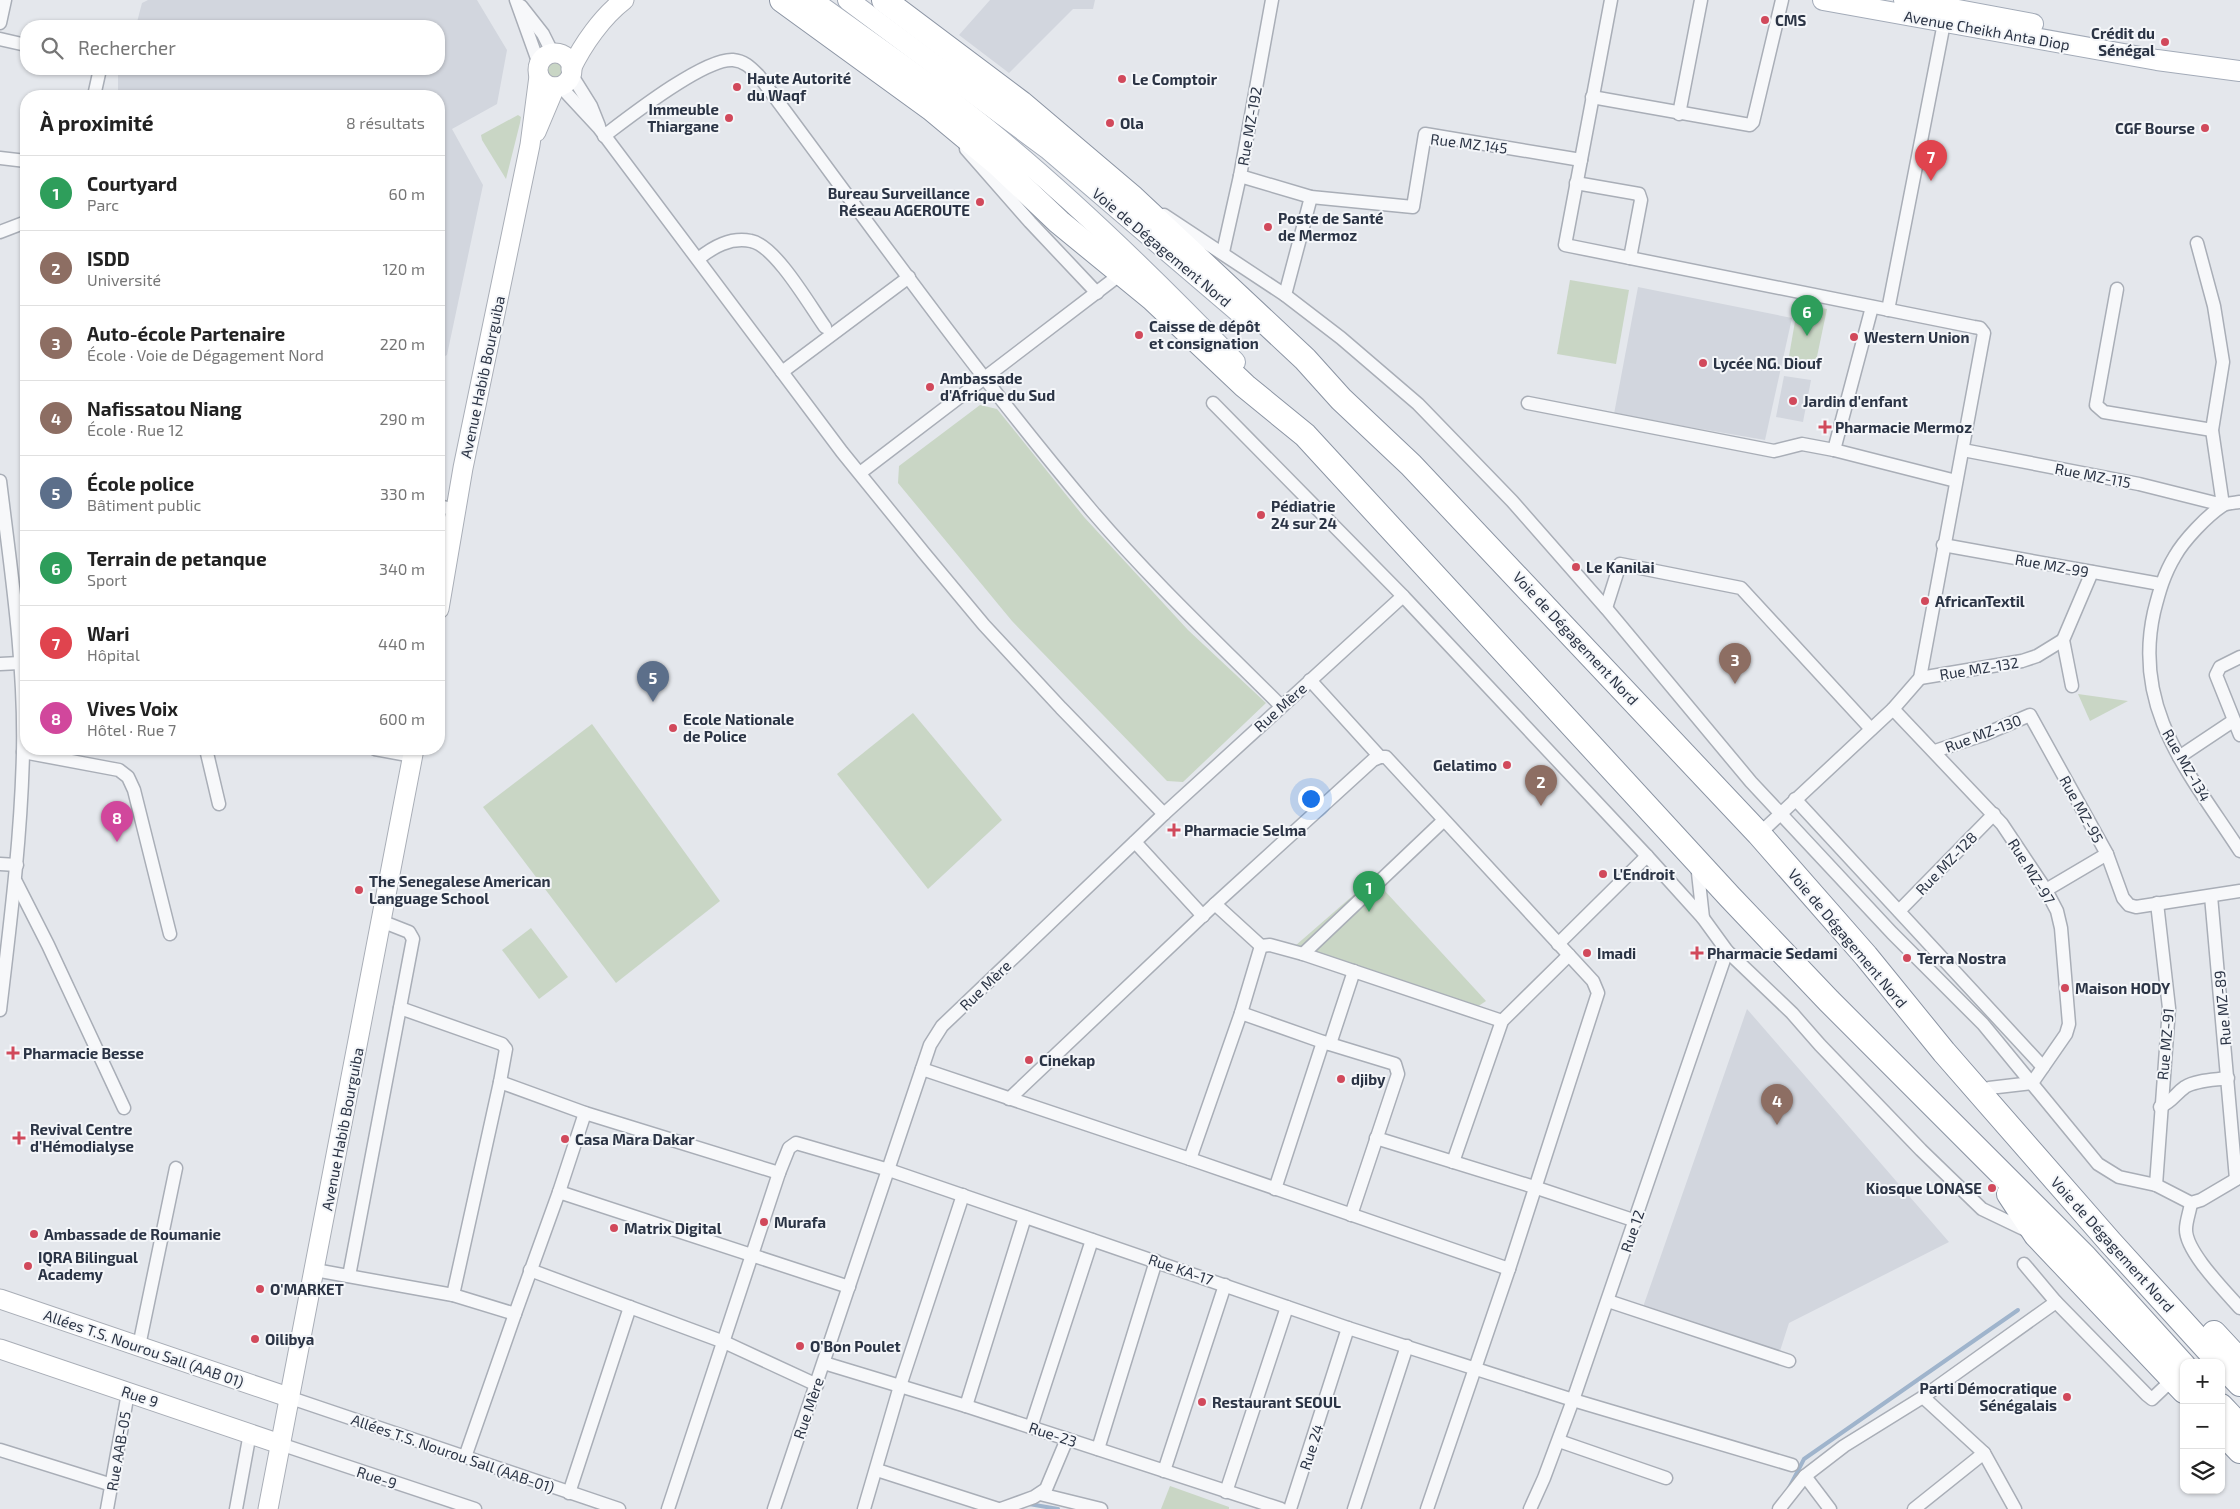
<!DOCTYPE html>
<html lang="fr">
<meta charset="utf-8">
<style>
body{margin:0;font-family:"Exo 2",sans-serif;background:#f6f6f6;color:#222}
.controls{position:absolute;right:15px;bottom:15px;display:grid;overflow:hidden;border-radius:10px;box-shadow:0 1px 4px #0004}
.controls button{width:45px;height:45px;display:grid;place-items:center;padding:0;border:0;border-bottom:1px solid #e0e0e0;background:#fff;color:#222;font:25px sans-serif}
.you{position:absolute;left:1310px;top:798px;width:18px;height:18px;margin:-12px;border:4px solid #fff;border-radius:50%;background:#1a73e8;box-shadow:0 0 0 8px #1a73e833}
.badge{display:grid;place-items:center;width:32px;height:32px;border-radius:50%;background:#b45309;color:#fff;font-size:16px;font-weight:700}
.pin{position:absolute;translate:-50% -41px;filter:drop-shadow(0 1px 2px #0008)}
.pin::after{content:'';position:absolute;top:26px;width:18px;height:15px;background:inherit;clip-path:polygon(0 0,100% 0,50% 100%)}
.list{margin:0;padding:0;list-style:none}
h2{display:flex;justify-content:space-between;align-items:center;height:65px;margin:0;padding:0 20px;font-size:21px}
h2 small{font-size:16px;font-weight:400;color:#767676}
.list li{display:grid;grid-template-columns:32px 1fr auto;gap:15px;align-items:center;box-sizing:border-box;height:75px;padding:0 20px;border-top:1px solid #e0e0e0}
.list b{display:block;font-size:19px;white-space:nowrap}
.list p{margin:0;font-size:16px;white-space:nowrap;color:#767676}
.list em{font-size:16px;font-style:normal;color:#767676}
.icon{flex:none;width:28px;height:28px;fill:none;stroke:currentColor;stroke-width:2;stroke-linecap:round;stroke-linejoin:round}
.map{position:relative;flex:none;width:2240px;height:1509px;overflow:hidden}
.search{position:absolute;background:#fff;box-shadow:0 1px 4px #0004;left:20px;top:20px;width:425px;height:55px;display:flex;align-items:center;gap:12px;box-sizing:border-box;padding:0 18px;border-radius:20px;color:#767676;font-size:19px}
.panel{position:absolute;background:#fff;box-shadow:0 1px 4px #0004;left:20px;top:90px;width:425px;height:665px;border-radius:20px}
.map>svg:first-child{display:block}
.built{fill:#d2d6de}
.green{fill:#c9d6c5}
.lines{fill:none;stroke-linecap:round;stroke-linejoin:round}
.stream{stroke:#9fb4cc;stroke-width:4}
.street-casing{stroke:#a9aeb7;stroke-width:15}
.secondary-casing{stroke:#a9aeb7;stroke-width:21}
.primary-casing{stroke:#a3abb8;stroke-width:22}
.highway-casing{stroke:#8b94a3;stroke-width:26}
.street{stroke:#f7f8fa;stroke-width:12}
.secondary{stroke:#fff;stroke-width:19}
.primary{stroke:#fff;stroke-width:20}
.highway{stroke:#fff;stroke-width:24}
.poi-dot{fill:#d1495b;stroke:#f4f6f9;stroke-width:2}
.labels{text-anchor:middle;dominant-baseline:central;stroke-width:4;stroke-linejoin:round;paint-order:stroke}
.poi-label{font-size:15px;font-weight:bold;fill:#2b3445;stroke:#f4f6f9;text-anchor:start}
.street-label{font-size:15px;fill:#2b3445;stroke:#f4f6f9}
</style>
<div class="map">
<svg width="2240" height="1509" viewBox="0 0 2240 1509">
<rect width="100%" height="100%" fill="#e4e7ec"/>
<g class="built">
<path d="M148,0h329l30,50 -10,54 -45,25 31,56 -36,170 -8,4v-263h-321v-27h321v-43h-303l6,-23z"/>
<path d="M990,0h105l-2,9h-20l-64,64 -50,-38z"/>
<path d="M1638,287l154,31 -27,122 -151,-26z"/>
<path d="M1784,376l27,4 -8,42 -27,-5z"/>
<path d="M1747,1009l202,233 -160,81 -10,31 -136,-47z"/>
</g>
<g class="green">
<circle cx="555" cy="70" r="11"/>
<path d="M518,115l3,2 -1,6 -14,56 -24,-39 -1,-5z"/>
<path d="M1570,280l59,10 -13,74 -59,-10z"/>
<path d="M1798,304l29,5 -12,57 -27,-4z"/>
<path d="M980,405l17,4 87,108 104,113 78,73 -83,79 -16,-1 -155,-160 -114,-138 1,-17z"/>
<path d="M2078,694l50,7 -38,20z"/>
<path d="M913,713l89,107 -74,69 -91,-115z"/>
<path d="M592,724l128,177 -104,82 -133,-176z"/>
<path d="M1373,878l113,123 -9,6 -182,-61z"/>
<path d="M531,928l37,49 -29,22 -37,-49z"/>
<path d="M1170,1486l59,21v2h-68z"/>
</g>
<g class="lines">
<g class="stream">
<path d="M1789,1488l15,-29 214,-149"/>
<path d="M1029,1504l29,5"/>
</g>
<defs>
<g id="street">
<path d="M516,0l23,64"/>
<path d="M1611,0l-46,245 409,82 6,1 4,5 -64,345 -27,31 -134,125"/>
<path d="M521,6l22,28 10,20"/>
<path d="M0,23l5,-23"/>
<path d="M0,39l26,6"/>
<path d="M571,74l20,32 8,20"/>
<path d="M560,86l39,42 243,324 82,101 60,72 77,83 103,106"/>
<path d="M94,96l6,-27"/>
<path d="M1592,97l158,28 3,-3 29,-122"/>
<path d="M1679,114l22,-114"/>
<path d="M604,136c25,-19 100,-78 129,-76 12,1 18,8 26,16 109,146 215,296 333,435 59,69 125,131 189,195"/>
<path d="M966,149l64,73 67,71"/>
<path d="M0,158l26,3"/>
<path d="M1240,176l71,21 102,10 12,-73 156,26"/>
<path d="M1576,183l63,11 2,6 -11,58"/>
<path d="M1164,215l121,80 56,43 77,66 94,97 94,107 145,174 141,151 91,91 115,140 21,13 37,8 35,18 10,-3 39,-23"/>
<path d="M0,232l26,-10"/>
<path d="M1223,252l17,-76 32,-176"/>
<path d="M698,259c15,-12 32,-22 53,-18 24,4 59,65 74,86"/>
<path d="M2117,289l-21,116 8,7 108,18"/>
<path d="M1285,295l26,-98"/>
<path d="M1888,310l56,-287"/>
<path d="M782,372l127,-95"/>
<path d="M1213,403l190,193 244,260 56,62 24,33 65,62 28,32 101,105 61,59 48,23"/>
<path d="M1528,403l246,48 28,-7 32,6 122,31"/>
<path d="M1834,450l38,-143"/>
<path d="M1963,450l176,34 84,21 -11,-75 11,-68 -9,-56 -17,-63"/>
<path d="M860,473l262,-200"/>
<path d="M0,481c11,90 25,181 23,272 -2,86 -13,172 -23,257"/>
<path d="M2240,502c-6,1 -14,1 -18,4 -15,10 -38,34 -47,50 -11,18 -16,36 -21,56 -22,98 36,162 86,239"/>
<path d="M439,506l17,4"/>
<path d="M1943,545l217,39"/>
<path d="M1606,608l14,-44 121,24 130,141"/>
<path d="M2240,657l-20,10 -4,8 24,60"/>
<path d="M0,664l20,-1"/>
<path d="M1920,678l102,-17 15,-5 26,-16"/>
<path d="M1310,680l70,77h6l207,224 5,12 -89,276 -82,240"/>
<path d="M2072,686l-9,-46 29,-68"/>
<path d="M1893,709l109,115 44,66 11,21 4,17 8,96 -3,10 -34,49 -43,5"/>
<path d="M206,749l13,55"/>
<path d="M375,749l38,7"/>
<path d="M1935,751l48,-16 47,-20 77,139 16,44 6,7 7,2 104,-16"/>
<path d="M23,752l96,18 9,7 6,13 36,144"/>
<path d="M2179,757l54,-36"/>
<path d="M1795,799l248,268"/>
<path d="M1135,842l68,74"/>
<path d="M0,864l17,1"/>
<path d="M1697,864l6,54"/>
<path d="M16,882l32,63 76,163"/>
<path d="M2046,890l61,-36"/>
<path d="M2211,896l25,283"/>
<path d="M1899,911l95,-97"/>
<path d="M1558,944l89,-88"/>
<path d="M1261,946l9,-1 33,9 199,67"/>
<path d="M1303,954l140,-133"/>
<path d="M400,1008l102,36 4,5 -6,33 -47,213"/>
<path d="M1241,1013l82,29 72,22 3,10 -47,141"/>
<path d="M1330,1044l24,-73"/>
<path d="M922,1069l268,90 319,110"/>
<path d="M500,1082l85,31 194,60"/>
<path d="M1009,1099l206,-195 158,-144 7,-3"/>
<path d="M2160,1107c13,-6 15,-13 25,-20 11,-7 30,-7 43,-9"/>
<path d="M1376,1138l158,49 102,34"/>
<path d="M1190,1159l51,-146 20,-67 -46,-42"/>
<path d="M1453,1162l49,-141 67,-66"/>
<path d="M2156,1185l13,-177 -12,-105"/>
<path d="M1275,1189l48,-147"/>
<path d="M559,1192l26,-79"/>
<path d="M2191,1203c-1,8 -5,18 -5,26 -1,22 40,63 54,79"/>
<path d="M2024,1264l32,38 91,93 5,4 21,-20"/>
<path d="M315,1270l138,25 62,19 44,-122 290,95"/>
<path d="M530,1270l194,72 93,43"/>
<path d="M349,1276l64,-337 -4,-7 -28,-11"/>
<path d="M1608,1301l181,60"/>
<path d="M139,1346l37,-178"/>
<path d="M824,1363l142,43 315,103"/>
<path d="M288,1397l331,112"/>
<path d="M1923,1397l61,56 31,56"/>
<path d="M966,1406l59,-189"/>
<path d="M1031,1427l61,-187"/>
<path d="M1559,1441l107,37"/>
<path d="M280,1444l195,65"/>
<path d="M1098,1449l58,-188"/>
<path d="M0,1450l112,35"/>
<path d="M465,1457l50,-143"/>
<path d="M877,1470l121,39"/>
<path d="M1164,1471l61,-186"/>
<path d="M1805,1476l25,33"/>
<path d="M1226,1492l61,-185"/>
<path d="M569,1493l61,-186"/>
<path d="M1040,1494l61,15"/>
<path d="M107,1509l21,-116"/>
<path d="M236,1509l14,-76"/>
<path d="M668,1509l111,-336 10,-25 7,-5 93,27 459,158 225,72 219,65"/>
<path d="M774,1509l156,-464 12,-19 222,-212 239,-218"/>
<path d="M864,1509l36,-123 63,-191"/>
<path d="M1001,1509l33,-12 12,-8 21,-50"/>
<path d="M1290,1509l58,-181"/>
<path d="M1354,1509l53,-163"/>
<path d="M1530,1509l14,-31 29,-78 154,-449"/>
<path d="M1779,1509l26,-33 39,-30 79,-49 133,-95"/>
<path d="M1914,1509l70,-56"/>
</g>
<g id="secondary">
<circle cx="555" cy="70" r="17"/>
<path d="M571,69c12,-25 31,-52 53,-69"/>
<path d="M536,132l19,-45"/>
<path d="M439,609l24,-141 67,-323 9,-69"/>
<path d="M0,1299l288,98"/>
<path d="M0,1349l280,95"/>
<path d="M268,1509l146,-760"/>
</g>
<g id="primary">
<path d="M812,0c62,45 127,89 186,138 83,69 162,146 237,224"/>
<path d="M848,0l200,149 194,166"/>
<path d="M1823,0l334,60 83,11"/>
<path d="M1904,0l129,24"/>
</g>
<g id="highway">
<path d="M782,0l150,109 66,55 61,58 94,77 92,87 60,49 425,462 99,104 256,256 99,109"/>
<path d="M884,0l137,103 112,95 172,161 36,40 70,66 348,369 107,122 78,96 166,190 110,121"/>
<path d="M2009,1194l27,41 148,156"/>
<path d="M2214,1333l26,28"/>
<path d="M2221,1364l19,20"/>
<path d="M2221,1406l19,20"/>
<path d="M2221,1431l19,20"/>
</g>
</defs>
<use href="#street" class="street-casing"/>
<use href="#secondary" class="secondary-casing"/>
<use href="#primary" class="primary-casing"/>
<use href="#highway" class="highway-casing"/>
<use href="#street" class="street"/>
<use href="#secondary" class="secondary"/>
<use href="#primary" class="primary"/>
<use href="#highway" class="highway"/>
</g>
<g class="poi-dot">
<circle cx="1765" cy="20" r="5"/>
<circle cx="2165" cy="42" r="5"/>
<circle cx="1122" cy="79" r="5"/>
<circle cx="737" cy="87" r="5"/>
<circle cx="729" cy="118" r="5"/>
<circle cx="1110" cy="123" r="5"/>
<circle cx="2205" cy="128" r="5"/>
<circle cx="980" cy="202" r="5"/>
<circle cx="1268" cy="227" r="5"/>
<circle cx="1139" cy="335" r="5"/>
<circle cx="1854" cy="337" r="5"/>
<circle cx="1703" cy="363" r="5"/>
<circle cx="930" cy="387" r="5"/>
<circle cx="1793" cy="401" r="5"/>
<path d="M1822.5 419.5h5v5h5v5h-5v5h-5v-5h-5v-5h5z"/>
<circle cx="1261" cy="515" r="5"/>
<circle cx="1576" cy="567" r="5"/>
<circle cx="1925" cy="601" r="5"/>
<circle cx="673" cy="728" r="5"/>
<circle cx="1507" cy="765" r="5"/>
<path d="M1171.5 822.5h5v5h5v5h-5v5h-5v-5h-5v-5h5z"/>
<circle cx="1603" cy="874" r="5"/>
<circle cx="359" cy="890" r="5"/>
<circle cx="1587" cy="953" r="5"/>
<path d="M1694.5 945.5h5v5h5v5h-5v5h-5v-5h-5v-5h5z"/>
<circle cx="1907" cy="958" r="5"/>
<circle cx="2065" cy="988" r="5"/>
<path d="M10.5 1045.5h5v5h5v5h-5v5h-5v-5h-5v-5h5z"/>
<circle cx="1029" cy="1060" r="5"/>
<circle cx="1341" cy="1079" r="5"/>
<path d="M16.5 1130.5h5v5h5v5h-5v5h-5v-5h-5v-5h5z"/>
<circle cx="565" cy="1139" r="5"/>
<circle cx="1992" cy="1188" r="5"/>
<circle cx="764" cy="1222" r="5"/>
<circle cx="614" cy="1228" r="5"/>
<circle cx="34" cy="1234" r="5"/>
<circle cx="28" cy="1266" r="5"/>
<circle cx="260" cy="1289" r="5"/>
<circle cx="255" cy="1339" r="5"/>
<circle cx="800" cy="1346" r="5"/>
<circle cx="2067" cy="1397" r="5"/>
<circle cx="1202" cy="1402" r="5"/>
</g>
<g class="labels">
<g class="poi-label">
<text x="1775" y="20">CMS</text>
<text x="2155" y="33" text-anchor="end">Crédit du<tspan x="2155" dy="17">Sénégal</tspan></text>
<text x="747" y="78">Haute Autorité<tspan x="747" dy="17">du Waqf</tspan></text>
<text x="1132" y="79">Le Comptoir</text>
<text x="719" y="109" text-anchor="end">Immeuble<tspan x="719" dy="17">Thiargane</tspan></text>
<text x="1120" y="123">Ola</text>
<text x="2195" y="128" text-anchor="end">CGF Bourse</text>
<text x="970" y="193" text-anchor="end">Bureau Surveillance<tspan x="970" dy="17">Réseau AGEROUTE</tspan></text>
<text x="1278" y="218">Poste de Santé<tspan x="1278" dy="17">de Mermoz</tspan></text>
<text x="1149" y="326">Caisse de dépôt<tspan x="1149" dy="17">et consignation</tspan></text>
<text x="1864" y="337">Western Union</text>
<text x="1713" y="363">Lycée NG. Diouf</text>
<text x="940" y="378">Ambassade<tspan x="940" dy="17">d'Afrique du Sud</tspan></text>
<text x="1803" y="401">Jardin d'enfant</text>
<text x="1835" y="427">Pharmacie Mermoz</text>
<text x="1271" y="506">Pédiatrie<tspan x="1271" dy="17">24 sur 24</tspan></text>
<text x="1586" y="567">Le Kanilai</text>
<text x="1935" y="601">AfricanTextil</text>
<text x="683" y="719">Ecole Nationale<tspan x="683" dy="17">de Police</tspan></text>
<text x="1497" y="765" text-anchor="end">Gelatimo</text>
<text x="1184" y="830">Pharmacie Selma</text>
<text x="1613" y="874">L'Endroit</text>
<text x="369" y="881">The Senegalese American<tspan x="369" dy="17">Language School</tspan></text>
<text x="1597" y="953">Imadi</text>
<text x="1707" y="953">Pharmacie Sedami</text>
<text x="1917" y="958">Terra Nostra</text>
<text x="2075" y="988">Maison HODY</text>
<text x="23" y="1053">Pharmacie Besse</text>
<text x="1039" y="1060">Cinekap</text>
<text x="1351" y="1079">djiby</text>
<text x="30" y="1129">Revival Centre<tspan x="30" dy="17">d'Hémodialyse</tspan></text>
<text x="575" y="1139">Casa Mara Dakar</text>
<text x="1982" y="1188" text-anchor="end">Kiosque LONASE</text>
<text x="774" y="1222">Murafa</text>
<text x="624" y="1228">Matrix Digital</text>
<text x="44" y="1234">Ambassade de Roumanie</text>
<text x="38" y="1257">IQRA Bilingual<tspan x="38" dy="17">Academy</tspan></text>
<text x="270" y="1289">O'MARKET</text>
<text x="265" y="1339">Oilibya</text>
<text x="810" y="1346">O'Bon Poulet</text>
<text x="2057" y="1388" text-anchor="end">Parti Démocratique<tspan x="2057" dy="17">Sénégalais</tspan></text>
<text x="1212" y="1402">Restaurant SEOUL</text>
</g>
<g class="street-label">
<text transform="translate(1987 30) rotate(10)">Avenue Cheikh Anta Diop</text>
<text transform="translate(1249 126) rotate(-80)">Rue MZ-192</text>
<text transform="translate(1469 143) rotate(7)">Rue MZ 145</text>
<text transform="translate(1162 247) rotate(40)">Voie de Dégagement Nord</text>
<text transform="translate(482 377) rotate(-78)">Avenue Habib Bourguiba</text>
<text transform="translate(2093 475) rotate(11)">Rue MZ-115</text>
<text transform="translate(2052 565) rotate(10)">Rue MZ-99</text>
<text transform="translate(1576 638) rotate(47)">Voie de Dégagement Nord</text>
<text transform="translate(1979 668) rotate(-9)">Rue MZ-132</text>
<text transform="translate(1280 707) rotate(-42)">Rue Mère</text>
<text transform="translate(1983 733) rotate(-21)">Rue MZ-130</text>
<text transform="translate(2187 765) rotate(60)">Rue MZ-134</text>
<text transform="translate(2082 809) rotate(61)">Rue MZ-95</text>
<text transform="translate(1946 863) rotate(-46)">Rue MZ-128</text>
<text transform="translate(2032 871) rotate(58)">Rue MZ-97</text>
<text transform="translate(1848 938) rotate(50)">Voie de Dégagement Nord</text>
<text transform="translate(985 985) rotate(-44)">Rue Mère</text>
<text transform="translate(2222 1008) rotate(-95)">Rue MZ-89</text>
<text transform="translate(2165 1044) rotate(-85)">Rue MZ-91</text>
<text transform="translate(342 1129) rotate(-79)">Avenue Habib Bourguiba</text>
<text transform="translate(1632 1231) rotate(-71)">Rue 12</text>
<text transform="translate(2113 1244) rotate(48)">Voie de Dégagement Nord</text>
<text transform="translate(1181 1269) rotate(19)">Rue KA-17</text>
<text transform="translate(144 1348) rotate(19)">Allées T.S. Nourou Sall (AAB 01)</text>
<text transform="translate(140 1396) rotate(18)">Rue 9</text>
<text transform="translate(808 1408) rotate(-71)">Rue Mère</text>
<text transform="translate(1053 1434) rotate(18)">Rue-23</text>
<text transform="translate(1311 1447) rotate(-72)">Rue 24</text>
<text transform="translate(118 1451) rotate(-80)">Rue AAB-05</text>
<text transform="translate(453 1453) rotate(19)">Allées T.S. Nourou Sall (AAB-01)</text>
<text transform="translate(377 1477) rotate(18)">Rue-9</text>
</g>
</g>
</svg>
<div class="controls">
<button>+</button>
<button>−</button>
<button><svg class="icon" aria-label="layers" viewBox="0 0 24 24"><path d="M12 4l9 5-9 5-9-5zM3 14l9 5 9-5"/></svg></button>
</div>
<div class="you"></div>
<div class="pin badge" style="left:1369px;top:912px;background:#2e9e5b">1</div>
<div class="pin badge" style="left:1541px;top:806px;background:#8d6e63">2</div>
<div class="pin badge" style="left:1735px;top:684px;background:#8d6e63">3</div>
<div class="pin badge" style="left:1777px;top:1125px;background:#8d6e63">4</div>
<div class="pin badge" style="left:653px;top:702px;background:#5c6f8a">5</div>
<div class="pin badge" style="left:1807px;top:336px;background:#2e9e5b">6</div>
<div class="pin badge" style="left:1931px;top:181px;background:#e0444e">7</div>
<div class="pin badge" style="left:117px;top:842px;background:#d1479c">8</div>
<div class="search"><svg class="icon" aria-label="search" viewBox="0 0 24 24"><circle cx="10" cy="10" r="6"/><path d="M15 15l6 6"/></svg>Rechercher</div>
<section class="panel">
<h2>À proximité<small>8 résultats</small></h2>
<ul class="list">
<li><span class="badge" style="background:#2e9e5b">1</span><div><b>Courtyard</b><p>Parc</p></div><em>60 m</em></li>
<li><span class="badge" style="background:#8d6e63">2</span><div><b>ISDD</b><p>Université</p></div><em>120 m</em></li>
<li><span class="badge" style="background:#8d6e63">3</span><div><b>Auto-école Partenaire</b><p>École · Voie de Dégagement Nord</p></div><em>220 m</em></li>
<li><span class="badge" style="background:#8d6e63">4</span><div><b>Nafissatou Niang</b><p>École · Rue 12</p></div><em>290 m</em></li>
<li><span class="badge" style="background:#5c6f8a">5</span><div><b>École police</b><p>Bâtiment public</p></div><em>330 m</em></li>
<li><span class="badge" style="background:#2e9e5b">6</span><div><b>Terrain de petanque</b><p>Sport</p></div><em>340 m</em></li>
<li><span class="badge" style="background:#e0444e">7</span><div><b>Wari</b><p>Hôpital</p></div><em>440 m</em></li>
<li><span class="badge" style="background:#d1479c">8</span><div><b>Vives Voix</b><p>Hôtel · Rue 7</p></div><em>600 m</em></li>
</ul>
</section>
</div>
